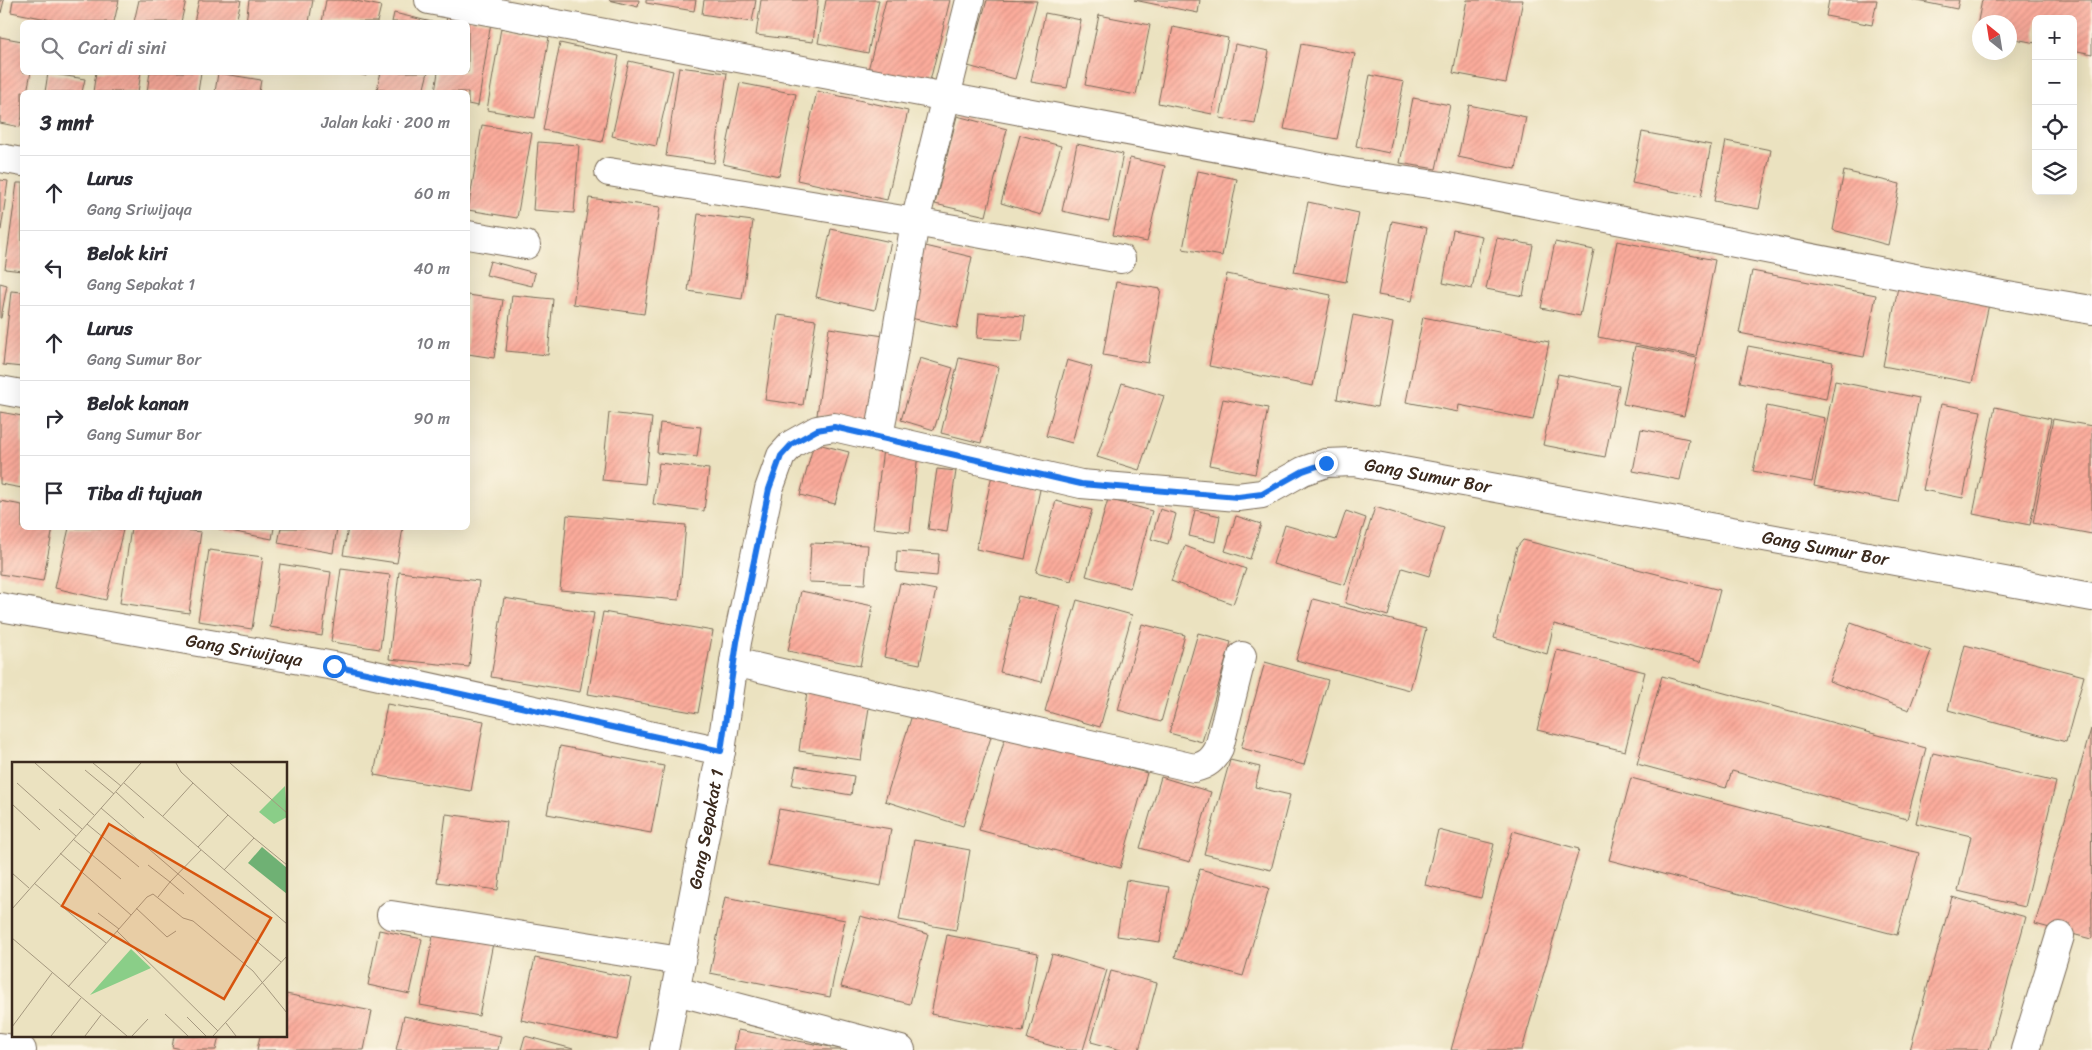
<!DOCTYPE html>
<html lang="id">
<meta charset="utf-8">
<style>
body{margin:0;font-family:Sriracha,sans-serif;background:#f7f7f7;color:#2b2b33}
.controls{position:absolute;right:15px;top:15px;display:grid;overflow:hidden;border-radius:8px;box-shadow:0 5px 20px #0002}
.controls button{width:45px;height:45px;display:grid;place-items:center;padding:0;border:0;border-bottom:1px solid #e1e1e2;background:#fff;color:#2b2b33;font:25px sans-serif}
.compass{position:absolute;left:1972px;top:15px;width:45px;height:45px;border-radius:50%;background:#fff;box-shadow:0 5px 20px #0002;rotate:330deg}
.stop{position:absolute;width:15px;height:15px;margin:-11px;border:4px solid #1a73e8;border-radius:50%;background:#fff}
.stop.end{background:#1a73e8;border-color:#fff;box-shadow:0 1px 5px #0008}
.list{margin:0;padding:0;list-style:none}
h2{display:flex;justify-content:space-between;align-items:center;height:65px;margin:0;padding:0 20px;font-size:21px}
h2 small{font-size:16px;font-weight:400;color:#7c7c81}
.list li{display:grid;grid-template-columns:32px 1fr auto;gap:15px;align-items:center;box-sizing:border-box;height:75px;padding:0 20px;border-top:1px solid #e1e1e2}
.list b{display:block;font-size:19px;white-space:nowrap}
.list p{margin:0;font-size:16px;white-space:nowrap;color:#7c7c81}
.list em{font-size:16px;font-style:normal;color:#7c7c81}
.icon{flex:none;width:28px;height:28px;fill:none;stroke:currentColor;stroke-width:2;stroke-linecap:round;stroke-linejoin:round}
.map{position:relative;flex:none;width:2092px;height:1050px;overflow:hidden}
.search{position:absolute;background:#fff;box-shadow:0 5px 20px #0002;left:20px;top:20px;width:450px;height:55px;display:flex;align-items:center;gap:12px;box-sizing:border-box;padding:0 18px;border-radius:8px;color:#7c7c81;font-size:19px}
.panel{position:absolute;background:#fff;box-shadow:0 5px 20px #0002;left:20px;top:90px;width:450px;height:440px;border-radius:8px}
.map>svg:first-child{display:block}
.building{fill:url(#building-hatch)}
.lines{fill:none;stroke-linecap:round;stroke-linejoin:round}
.minor-casing{stroke:#796a57;stroke-width:30}
.minor{stroke:#fff;stroke-width:28}
.route{stroke:#1a73e8;stroke-width:6}
.labels{text-anchor:middle;dominant-baseline:central;stroke-width:4;stroke-linejoin:round;paint-order:stroke}
.street-label{font-size:18px;fill:#3b2a1e;stroke:#fcf5e5}
.inset-road{fill:none;stroke:#a5987f;stroke-width:1}
.view{fill:#d7540e;fill-opacity:0.15;stroke:#d7540e;stroke-width:2.5}
.inset-edge{fill:none;stroke:#3b2a1e;stroke-width:2.5}
</style>
<div class="map">
<svg width="2092" height="1050" viewBox="0 0 2092 1050">
<defs>
<pattern id="building-hatch" width="6" height="6" patternUnits="userSpaceOnUse" patternTransform="scale(1.25)"><rect width="6" height="6" fill="#fbab9b"/><path d="M-1 1l2-2M0 6l6-6M5 7l2-2" fill="none" stroke="#d89385"/></pattern>
</defs>
<rect width="100%" height="100%" fill="#fcf5e5"/>
<filter id="ink" filterUnits="userSpaceOnUse"><feTurbulence type="fractalNoise" baseFrequency=".02" numOctaves="2"/><feDisplacementMap in="SourceGraphic" scale="10" xChannelSelector="R" yChannelSelector="G"/><feConvolveMatrix kernelMatrix="1 2 1 2 8 2 1 2 1" color-interpolation-filters="sRGB"/></filter>
<filter id="wash" filterUnits="userSpaceOnUse"><feTurbulence type="fractalNoise" baseFrequency=".0096" numOctaves="4" result="noise"/><feDisplacementMap in="SourceGraphic" scale="20" xChannelSelector="R" yChannelSelector="G"/><feGaussianBlur stdDeviation="1.12" result="paint"/><feColorMatrix in="noise" values="0 0 0 0 0 0 0 0 0 0 0 0 0 0 0 0 0 1.4 0 .05"/><feComposite in="paint" operator="in"/></filter>
<g filter="url(#wash)">
<rect width="100%" height="100%" fill="#ebe2c0"/>
<g id="blocks">
<g class="building">
<path d="M0,0h4l-3,13 -1,-1z"/>
<path d="M13,0h106l-5,22h-52l-51,-10z"/>
<path d="M139,0h47l-5,22h-47z"/>
<path d="M199,0h42l-5,22h-42z"/>
<path d="M249,0h64l-4,22h-63z"/>
<path d="M326,0h25l30,6 -4,16h-55z"/>
<path d="M609,0h30l-1,7z"/>
<path d="M646,0h50l-2,11 -48,-8z"/>
<path d="M704,0h52l-4,22 -50,-8z"/>
<path d="M761,0h57l-5,42 -57,-7z"/>
<path d="M826,0h53l-11,53 -50,-10z"/>
<path d="M886,0h64l-21,85 -61,-15z"/>
<path d="M987,0l50,1 -22,78 -47,-13z"/>
<path d="M1134,0h66l-2,13z"/>
<path d="M1467,0h56l-17,83 -53,-10z"/>
<path d="M1829,0h48l-5,25 -46,-9z"/>
<path d="M1913,0h46l-2,9z"/>
<path d="M1982,0h110v54l-19,-4v-31h-37v24l-26,-5v-16h-30v10l-4,-1z"/>
<path d="M394,13l38,9h-40z"/>
<path d="M1045,13l36,7 -14,68 -36,-6z"/>
<path d="M1099,15l51,10 -14,70 -51,-10z"/>
<path d="M447,16l44,6 -13,84 -10,-2v-12h-33l3,-20h30v-50h-22z"/>
<path d="M1173,27l55,11 -16,76 -54,-11z"/>
<path d="M501,28l48,9 -14,81 -48,-8z"/>
<path d="M0,37l22,4v31h9l-4,20h-5v24l-2,11 -20,-4z"/>
<path d="M560,43l59,13 -17,86 -59,-12z"/>
<path d="M1235,44l34,7 -14,73 -35,-6z"/>
<path d="M1301,44l54,10 -18,85 -53,-10z"/>
<path d="M629,61l44,10 -17,75 -44,-10z"/>
<path d="M679,67l48,6 -13,90 -48,-7z"/>
<path d="M96,72h45l-3,20h-45z"/>
<path d="M150,72h51l-3,20h-51z"/>
<path d="M352,72h15l-1,4z"/>
<path d="M381,72h47l-5,20h-28l-18,-3z"/>
<path d="M48,73l37,6 -3,13h-37z"/>
<path d="M218,73l43,7 -2,12h-44z"/>
<path d="M1370,75l34,7 -15,71 -33,-7z"/>
<path d="M740,83l56,11 -17,82 -56,-12z"/>
<path d="M817,91l91,20 -21,89 -90,-20z"/>
<path d="M1413,98l37,7 -14,64 -36,-6z"/>
<path d="M1469,105l57,12 -10,52 -58,-12z"/>
<path d="M957,116l50,13 -21,87 -51,-12z"/>
<path d="M482,125l50,8 -15,85 -49,-8z"/>
<path d="M1642,132l69,13 -10,52 -69,-14z"/>
<path d="M1020,135l41,11 -20,69 -40,-12z"/>
<path d="M1726,141l45,9 -12,59 -45,-8z"/>
<path d="M538,142l41,3 -5,68 -41,-3z"/>
<path d="M1077,144l46,10 -14,67 -47,-10z"/>
<path d="M1130,158l35,8 -18,76 -34,-7z"/>
<path d="M1198,171l39,8 -15,77 -39,-7z"/>
<path d="M1844,171l56,13 -12,61 -55,-15z"/>
<path d="M0,180l8,1 -7,49h-1z"/>
<path d="M17,183h5v88l-17,-2z"/>
<path d="M589,198l71,9 -16,107 -71,-10z"/>
<path d="M1308,202l51,11 -13,69 -52,-10z"/>
<path d="M698,214l55,7 -11,78 -54,-8z"/>
<path d="M1392,221l35,7 -15,73 -34,-6z"/>
<path d="M831,229l60,13 -16,68 -59,-13z"/>
<path d="M1453,230l29,6 -10,53 -29,-6z"/>
<path d="M1497,238l36,7 -10,51 -37,-7z"/>
<path d="M1617,241l98,19 -19,96 -98,-19z"/>
<path d="M1555,242l39,8 -14,66 -39,-8z"/>
<path d="M917,244l55,13 -15,71 -56,-12z"/>
<path d="M490,261l45,12 -3,13 -46,-11z"/>
<path d="M1752,271l124,24 -12,62 -125,-24z"/>
<path d="M1227,274l104,21 -18,91 -104,-20z"/>
<path d="M1116,282l45,7 -13,74 -45,-8z"/>
<path d="M0,283l7,2 -6,33h-1z"/>
<path d="M1898,287l91,17 -17,79 -89,-17z"/>
<path d="M11,291l11,1v75l-19,-2z"/>
<path d="M468,295l35,5 -9,58 -26,-4z"/>
<path d="M512,295l41,4 -5,56 -42,-4z"/>
<path d="M979,313l46,3 -3,25 -45,-3z"/>
<path d="M778,315l38,5 -13,85 -38,-5z"/>
<path d="M1353,315l40,8 -16,84 -40,-8z"/>
<path d="M1423,317l126,25 -16,78 -74,-15 -1,7 -52,-10z"/>
<path d="M829,328l55,8 -12,86 -55,-7z"/>
<path d="M1635,346l62,12 -13,58 -61,-12z"/>
<path d="M1748,346l85,16 -7,37 -86,-17z"/>
<path d="M920,358l33,10 -19,62 -33,-10z"/>
<path d="M959,358l40,9 -18,76 -40,-10z"/>
<path d="M1067,360l25,7 -20,76 -26,-7z"/>
<path d="M1558,374l61,12 -14,71 -62,-12z"/>
<path d="M1835,381l84,17 -21,104 -84,-16z"/>
<path d="M1122,383l42,13 -25,74 -42,-13z"/>
<path d="M1223,399l45,9 -13,66 -46,-9z"/>
<path d="M1941,404l40,7 -18,87 -40,-8z"/>
<path d="M1767,406l58,12 -13,64 -59,-11z"/>
<path d="M1995,407l56,12 -21,106 -57,-11z"/>
<path d="M0,412l22,4v72l-22,-4z"/>
<path d="M609,413l43,5 -7,66 -43,-4z"/>
<path d="M2053,419l39,7v108l-59,-11z"/>
<path d="M660,423l41,4 -4,30 -40,-4z"/>
<path d="M1641,429l48,10 -9,41 -47,-9z"/>
<path d="M814,443l35,9 -14,52 -35,-9z"/>
<path d="M883,449l35,4 -8,79 -37,-4z"/>
<path d="M659,463l50,6 -5,42 -51,-7z"/>
<path d="M937,469l19,2 -9,61 -19,-3z"/>
<path d="M992,475l49,10 -16,74 -49,-10z"/>
<path d="M1108,499l44,12 -22,77 -44,-12z"/>
<path d="M0,501l22,4v23h31l-10,53 -43,-7z"/>
<path d="M1056,501l36,9 -21,71 -35,-9z"/>
<path d="M1375,507l69,21 -15,48 -27,-8 -14,48 -43,-13z"/>
<path d="M1160,509l16,5 -8,30 -17,-5z"/>
<path d="M1195,510l25,6 -5,26 -26,-6z"/>
<path d="M1346,511l20,7 -21,67 -72,-21 12,-39 51,15z"/>
<path d="M567,515l119,10 -7,75 -119,-10z"/>
<path d="M1236,516l25,8 -11,35 -25,-8z"/>
<path d="M69,528h43l11,2 -17,70 -51,-12z"/>
<path d="M131,528h36l34,4 -12,81 -69,-10z"/>
<path d="M220,528h54l-2,11 -53,-10z"/>
<path d="M281,528h56l-4,25 -55,-10z"/>
<path d="M348,528h55l-6,35 -54,-8z"/>
<path d="M1523,540l197,50 -19,72 -147,-38 -7,30 -53,-16 23,-91z"/>
<path d="M811,543l57,2 -3,39 -56,-2z"/>
<path d="M1185,546l61,23 -13,35 -62,-23z"/>
<path d="M209,550l54,7 -11,72 -54,-8z"/>
<path d="M897,551l42,3 -2,22 -41,-4z"/>
<path d="M280,564l51,8 -9,64 -52,-9z"/>
<path d="M341,569l49,6 -10,74 -49,-7z"/>
<path d="M399,572l80,9 -10,86 -80,-8z"/>
<path d="M900,583l36,7 -16,74 -36,-7z"/>
<path d="M801,591l72,15 -13,60 -72,-15z"/>
<path d="M1018,596l42,10 -18,76 -42,-10z"/>
<path d="M504,598l90,15 -14,79 -89,-15z"/>
<path d="M1313,599l113,30 -16,61 -114,-30z"/>
<path d="M1077,600l55,15 -32,112 -55,-16z"/>
<path d="M603,612l110,19 -15,82 -110,-19z"/>
<path d="M1851,622l80,29 -22,59 -80,-29z"/>
<path d="M1142,624l43,11 -24,87 -43,-12z"/>
<path d="M1198,633l33,9 -29,100 -33,-9z"/>
<path d="M1965,645l119,31 -18,66 -118,-32z"/>
<path d="M1557,650l88,22 -20,79 -88,-21z"/>
<path d="M1265,662l63,18 -24,85 -63,-17z"/>
<path d="M1662,676l264,72 -19,71 -175,-48 -6,17 -89,-24z"/>
<path d="M807,692l63,9 -9,59 -62,-9z"/>
<path d="M387,704l97,17 -13,70 -97,-16z"/>
<path d="M913,712l78,25 -28,89 -78,-25z"/>
<path d="M2091,729l1,209 -1,1 -56,-15z"/>
<path d="M1006,734l141,39 -27,95 -141,-38z"/>
<path d="M560,746l104,20 -13,67 -104,-19z"/>
<path d="M1933,753l123,29 -31,125 -67,-16 13,-55 -55,-13z"/>
<path d="M1230,760l30,7 -5,20 35,8 -19,75 -67,-16z"/>
<path d="M796,766l58,10 -3,19 -59,-10z"/>
<path d="M1161,777l50,15 -21,70 -50,-14z"/>
<path d="M1631,778l288,75 -22,82 -288,-75z"/>
<path d="M779,809l112,20 -10,57 -113,-21z"/>
<path d="M446,814l61,8 -9,68 -61,-8z"/>
<path d="M1438,830l56,14 -13,54 -56,-13z"/>
<path d="M1513,831l66,18 -57,201h-71z"/>
<path d="M914,840l56,10 -14,80 -57,-10z"/>
<path d="M1200,869l69,19 -26,88 -68,-19z"/>
<path d="M1126,880l43,7 -9,55 -43,-6z"/>
<path d="M725,897l120,23 -15,77 -120,-24z"/>
<path d="M1952,897l74,20 -37,133h-79z"/>
<path d="M860,916l68,18 -18,70 -69,-17z"/>
<path d="M379,930l43,9 -12,55 -42,-9z"/>
<path d="M434,931l59,12 -14,73 -59,-11z"/>
<path d="M947,935l91,18 -15,79 -92,-18z"/>
<path d="M1052,954l55,16 -24,80h-16l-40,-11z"/>
<path d="M535,958l96,20 -14,62 -96,-20z"/>
<path d="M1111,971l46,12 -18,67h-18l-30,-8z"/>
<path d="M286,994l86,17 -8,39h-107l3,-14h26z"/>
<path d="M404,1016l97,20 -3,14h-102z"/>
<path d="M738,1030l104,19 -1,1h-107z"/>
<path d="M174,1036h45l-3,14h-30l-14,-3z"/>
<path d="M525,1036l48,13 -1,1h-51z"/>
</g>
</g>
</g>
<g filter="url(#ink)">
<use href="#blocks" fill-opacity="0" stroke="#796a57" stroke-width="1"/>
<g class="lines">
<defs>
<g id="minor">
<path d="M429,0l923,173 91,13 559,109 90,15"/>
<path d="M970,0l-55,222 206,37"/>
<path d="M0,158l22,4"/>
<path d="M609,172l306,50 -36,216"/>
<path d="M468,235l58,10"/>
<path d="M0,390l22,4"/>
<path id="s1" d="M0,607l334,59 387,85"/>
<path d="M734,662l460,106c13,-3 19,-8 25,-20l23,-92"/>
<path d="M391,915l289,46"/>
<path d="M676,991l225,59"/>
<path d="M0,1047l22,3"/>
<path id="s2" d="M664,1050l57,-299 16,-109 32,-153 12,-33 11,-12 25,-14 17,-3 247,57 157,13 24,-3 41,-23 23,-8 28,-1 738,135"/>
<path d="M2025,1050l35,-114"/>
</g>
</defs>
<use href="#minor" class="minor-casing"/>
<use href="#minor" class="minor"/>
</g>
</g>
<g class="lines" filter="url(#ink)">
<path class="route" d="M334,666l387,85 16,-109 32,-153 12,-33 11,-12 25,-14 17,-3 247,57 157,13 24,-3 41,-23 23,-8"/>
</g>
<g class="labels">
<g class="street-label">
<text stroke="none"><textPath href="#s2" startOffset="1278">Gang Sumur Bor</textPath></text>
<text stroke="none"><textPath href="#s2" startOffset="1682">Gang Sumur Bor</textPath></text>
<text stroke="none"><textPath href="#s1" startOffset="248">Gang Sriwijaya</textPath></text>
<text stroke="none"><textPath href="#s2" startOffset="225">Gang Sepakat 1</textPath></text>
</g>
</g>
<g transform="translate(12 762)">
<rect width="275" height="275" fill="#ebe2c0"/>
<path d="M250,85l25,21v26l-39,-31z" fill="#6fb174"/>
<path d="M273,24l2,31 -13,7 -15,-12zM119,187l20,19 -61,27z" fill="#8ace88"/>
<path class="inset-road" d="M23,1l59,52M81,1l28,23M164,1l5,9 47,43 -30,32M218,1l57,50M73,8l29,24M5,21l59,53M112,21l163,141M104,30l28,26M0,42l28,26M89,46l180,154M47,47l23,20M151,54l30,-33M75,62l52,43M242,76l33,27M61,77l48,40M48,91l71,62M136,103l22,17 -12,15M212,108l30,-32 -26,-23M0,111l17,15M22,121l72,60M172,132l-14,-12 31,-32M124,146l31,29 9,-6M0,147l129,-146M86,151l21,16M105,169l101,100M0,176l115,98M56,225l79,-90 6,-3 30,24 10,3 60,50 34,42M153,252l23,22M175,255l19,19M214,261l10,13M0,265l40,-54M39,274l30,-38M73,274l16,-21M120,274l16,-17M201,274l74,-80"/>
<path class="view" d="M97,62l162,94 -47,81 -162,-93z"/>
<rect width="275" height="275" class="inset-edge"/>
</g>
</svg>
<div class="controls">
<button>+</button>
<button>−</button>
<button><svg class="icon" aria-label="locate" viewBox="0 0 24 24"><circle cx="12" cy="12" r="6"/><path d="M12 2v4M12 18v4M2 12h4M18 12h4"/></svg></button>
<button><svg class="icon" aria-label="layers" viewBox="0 0 24 24"><path d="M12 4l9 5-9 5-9-5zM3 14l9 5 9-5"/></svg></button>
</div>
<svg class="compass" viewBox="-18 -18 36 36"><path d="M0-13l5 13h-10z" fill="#e53935"/><path d="M0 13l5-13h-10z" fill="#7c7c81"/></svg>
<div class="stop" style="left:334px;top:666px"></div>
<div class="stop end" style="left:1326px;top:463px"></div>
<div class="search"><svg class="icon" aria-label="search" viewBox="0 0 24 24"><circle cx="10" cy="10" r="6"/><path d="M15 15l6 6"/></svg>Cari di sini</div>
<section class="panel">
<h2>3 mnt<small>Jalan kaki · 200 m</small></h2>
<ul class="list">
<li><svg class="icon" aria-label="ahead" viewBox="0 0 24 24"><path d="M12 20V5M6 11l6-6 6 6"/></svg><div><b>Lurus</b><p>Gang Sriwijaya</p></div><em>60 m</em></li>
<li><svg class="icon" aria-label="left" viewBox="0 0 24 24"><path d="M17 20v-9H6M10 6l-5 5 5 5"/></svg><div><b>Belok kiri</b><p>Gang Sepakat 1</p></div><em>40 m</em></li>
<li><svg class="icon" aria-label="ahead" viewBox="0 0 24 24"><path d="M12 20V5M6 11l6-6 6 6"/></svg><div><b>Lurus</b><p>Gang Sumur Bor</p></div><em>10 m</em></li>
<li><svg class="icon" aria-label="right" viewBox="0 0 24 24"><path d="M7 20v-9h11M14 6l5 5-5 5"/></svg><div><b>Belok kanan</b><p>Gang Sumur Bor</p></div><em>90 m</em></li>
<li><svg class="icon" aria-label="arrive" viewBox="0 0 24 24"><path d="M6 21V4h12l-3 4 3 4H6"/></svg><div><b>Tiba di tujuan</b></div></li>
</ul>
</section>
</div>
